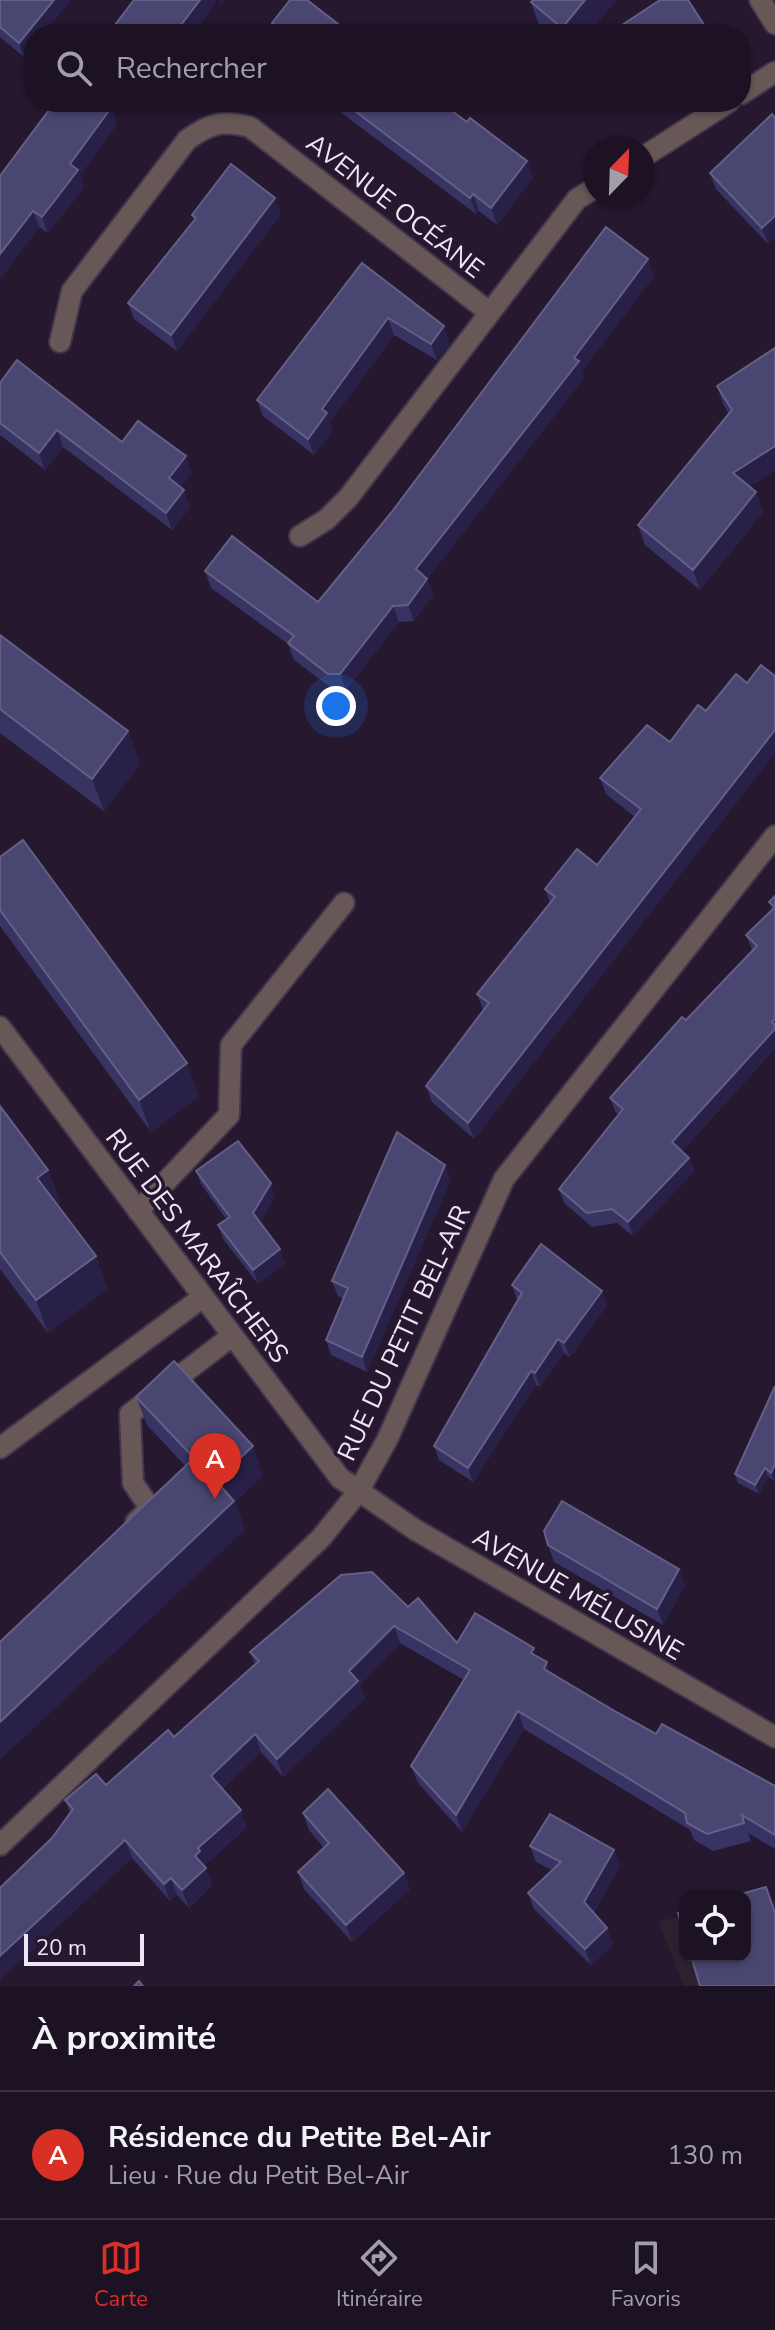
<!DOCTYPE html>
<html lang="fr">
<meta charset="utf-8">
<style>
body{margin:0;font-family:"Nunito Sans",sans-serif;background:#251b2b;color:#f1f3f6}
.controls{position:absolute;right:24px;bottom:24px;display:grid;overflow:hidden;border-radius:16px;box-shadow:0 2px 6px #0004}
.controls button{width:72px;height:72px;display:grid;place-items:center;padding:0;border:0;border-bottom:2px solid #3a3241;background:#1c1223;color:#f1f3f6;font:40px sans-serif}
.compass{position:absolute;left:583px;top:136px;width:72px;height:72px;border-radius:50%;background:#1c1223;box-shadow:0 2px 6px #0004;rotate:23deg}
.scale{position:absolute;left:24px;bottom:20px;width:120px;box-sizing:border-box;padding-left:8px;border:4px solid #eee5f5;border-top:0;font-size:22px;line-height:28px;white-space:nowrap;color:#eee5f5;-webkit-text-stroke:6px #26182f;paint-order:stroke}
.you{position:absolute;left:336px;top:706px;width:28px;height:28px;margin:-20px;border:6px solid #fff;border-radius:50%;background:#1a73e8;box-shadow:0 0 0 12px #1a73e833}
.badge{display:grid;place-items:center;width:52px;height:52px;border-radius:50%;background:#d93025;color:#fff;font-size:26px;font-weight:700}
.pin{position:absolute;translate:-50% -66px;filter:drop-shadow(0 2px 4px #0008)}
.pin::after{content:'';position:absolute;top:42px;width:28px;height:24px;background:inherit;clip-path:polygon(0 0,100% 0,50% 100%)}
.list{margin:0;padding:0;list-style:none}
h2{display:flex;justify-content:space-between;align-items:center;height:104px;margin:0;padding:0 32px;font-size:34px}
h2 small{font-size:26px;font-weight:400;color:#a09ea6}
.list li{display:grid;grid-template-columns:52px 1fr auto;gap:24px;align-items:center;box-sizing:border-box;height:128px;padding:0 32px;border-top:2px solid #3a3241}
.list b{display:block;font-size:30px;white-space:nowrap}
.list p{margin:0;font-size:26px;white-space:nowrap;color:#a09ea6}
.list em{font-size:26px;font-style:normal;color:#a09ea6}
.icon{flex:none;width:44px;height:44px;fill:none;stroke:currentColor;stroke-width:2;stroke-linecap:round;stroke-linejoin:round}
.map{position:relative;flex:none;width:775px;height:1986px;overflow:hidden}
.search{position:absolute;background:#1c1223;box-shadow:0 2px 6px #0004;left:24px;right:24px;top:24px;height:88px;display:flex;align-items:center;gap:20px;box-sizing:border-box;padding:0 28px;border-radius:32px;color:#a09ea6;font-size:30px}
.sheet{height:232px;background:#1c1223}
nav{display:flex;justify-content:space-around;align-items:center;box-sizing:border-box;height:112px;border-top:2px solid #3a3241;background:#1c1223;font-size:22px;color:#a09ea6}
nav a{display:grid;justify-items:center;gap:4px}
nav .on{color:#d93025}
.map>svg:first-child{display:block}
.education{fill:#2d212f}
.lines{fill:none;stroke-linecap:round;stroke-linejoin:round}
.minor-casing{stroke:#42354b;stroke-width:24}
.minor{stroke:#675757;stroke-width:20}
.wall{fill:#373362}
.shaded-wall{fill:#282047}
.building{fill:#4a4672;stroke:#645f86;stroke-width:2}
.labels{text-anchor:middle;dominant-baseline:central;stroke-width:7;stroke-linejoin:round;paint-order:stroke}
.street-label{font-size:26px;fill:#eee5f5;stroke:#26182f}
</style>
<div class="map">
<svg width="775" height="1986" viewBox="0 0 775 1986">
<rect width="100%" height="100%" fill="#26182f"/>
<path class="education" d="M775,1900v86h-91l-26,-65 27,-5v40h60v-51z"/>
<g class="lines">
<defs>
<g id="minor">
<path d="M760,0l15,24"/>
<path d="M741,94l34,-22"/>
<path d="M643,157l86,-55"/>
<path d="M60,342l12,-51 115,-151c23,-17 36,-20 63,-13l239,185"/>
<path d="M300,536l27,-17 21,-21 229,-299 18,-11"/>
<path d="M0,1027l340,451 74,51 361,208"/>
<path d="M138,1211l91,-96 2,-70 113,-142"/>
<path d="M0,1448l203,-151"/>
<path d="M136,1522l14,-14 -17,-25 -3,-69 102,-78"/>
<path d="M0,1845l321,-307 37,-46 29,-52 117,-261 271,-343"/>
</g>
</defs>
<use href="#minor" class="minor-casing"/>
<use href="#minor" class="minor"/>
</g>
<g class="wall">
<path d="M0,0h70l-46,57 -24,-20z"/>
<path d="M533,0h83l-28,34h-41l-7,-6 -9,-26z"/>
<path d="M272,23l79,11h-75z"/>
<path d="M52,102h71l-9,12 3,10 -37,51 4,12 -36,46 -9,-6 -39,52v-103l53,-70z"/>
<path d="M327,102h113l93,75 -36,48 -18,-14 -3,3z"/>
<path d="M775,118l-7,126 -52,-55 -6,-16z"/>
<path d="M281,214l-104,137 -43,-32 -6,-16 66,-82 -2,-6z"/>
<path d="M362,263l88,80 -13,17 -43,-25 -64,87 3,8 -19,25 -51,-39 -6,-16z"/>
<path d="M654,276l-72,95 2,7 -157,201 6,16 -19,26 -15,1 -53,68h-12l-40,-30 -6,-16 -77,-56 -6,-17 113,31 73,-89z"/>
<path d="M775,348l-26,139 7,5 7,20 -63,78 -55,-45 -7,-20 91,-111 -5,-8 -7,-20z"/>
<path d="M0,383l122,59 70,31 -12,14 10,20 -18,23 -109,-83 -18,23 -45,-35z"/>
<path d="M0,635l128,96 12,33 -36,47 -104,-78z"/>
<path d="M775,676v77l-301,386 -42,-37 -6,-16 57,-76 -6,-16 73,-91 -5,-14 52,-24 38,-48 -29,-23 -6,-16 70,-36 36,-31 41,-28z"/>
<path d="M0,857l199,239 -48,36 -151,-206z"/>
<path d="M775,896v152l-93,103 7,7 5,13 -61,65 -16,-13 -25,4 -28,-24 -5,-14 59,-75 -3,-3 -5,-13 142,-148 -6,-15 26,-25 -3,-8z"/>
<path d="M0,1106l48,64 12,32 -3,3 39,51 11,33 -59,44 -48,-64z"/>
<path d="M196,1171l79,26 -15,26 25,40 -27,21 -35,-45 -5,-14 8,-6 -25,-35z"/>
<path d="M451,1179l-84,193 -36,-17 -5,-15 18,-41 -6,-3 -6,-15z"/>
<path d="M512,1285l95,20 -37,52 -6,-4 -24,34 -4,-2 -63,97 -34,-22 -5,-14 83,-146z"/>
<path d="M775,1386l-1,95 -6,-4 -9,17 -21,-11 -3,-9z"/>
<path d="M136,1397l127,78 -28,27 10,28 -98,-105z"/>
<path d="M548,1545l137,40 -22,40 -109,-63z"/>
<path d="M408,1607l49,36 80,13 15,17 66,40 38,21 119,52v63l-27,-16 3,8 -38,10 -19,-11 -4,-10 -166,-101 -62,103 -44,-49 -7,-17 53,-86 -64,-37 -40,42 5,13 -82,79 -22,-25 -39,37 25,38 -42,38 7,20 -23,23 -12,-13 -7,6 -38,-43 -132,121v-91l52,-50 18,-25 -5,-13 41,-15 68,-48 81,-72 -5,-13z"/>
<path d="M303,1813l107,76 -58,53 -48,-53 -6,-17 26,-24 -15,-18z"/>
<path d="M530,1846l84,4 6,16 -26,46 13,16 6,17 -22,20 -57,-56 -6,-16 24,-23 -16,-8z"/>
</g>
<g class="shaded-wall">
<path d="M54,0h16l-27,34h-9v11l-10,12 -5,-14z"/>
<path d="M200,0h15l1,3 -23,31h-19z"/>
<path d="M218,0h7l-5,6z"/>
<path d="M585,0h31l-28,34h-24l-2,-6z"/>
<path d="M104,102h19l-9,12 3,10 -37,51 4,12 -36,46 -6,-16z"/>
<path d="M527,161l6,16 -36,48 -6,-17z"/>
<path d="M473,194l6,17 -3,3 -6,-16z"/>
<path d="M275,198l6,16 -104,137 -6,-16z"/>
<path d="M33,211l6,16 -39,52v-25z"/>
<path d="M775,216v22l-7,6 -6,-16z"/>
<path d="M648,259l6,17 -72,95 2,7 -162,208 -6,-17z"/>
<path d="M388,318l6,17 -64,87 3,8 -19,25 -6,-16 14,-30z"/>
<path d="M444,326l6,17 -13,17 -6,-16z"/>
<path d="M57,430l6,17 -18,23 -6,-17z"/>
<path d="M775,446v25l-35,22 -7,-20z"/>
<path d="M186,456l6,17 -17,22 -6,-17z"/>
<path d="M184,490l6,17 -18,23 -6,-17z"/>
<path d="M756,492l7,20 -63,78 -7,-20z"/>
<path d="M427,579l6,16 -19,26 -6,-16z"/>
<path d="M393,606l6,16 -53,68 -6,-16z"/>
<path d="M775,730v23l-301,386 -6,-16z"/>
<path d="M128,731l12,33 -36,47 -12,-32z"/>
<path d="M775,1019v29l-98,108 -5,-14z"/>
<path d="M187,1063l12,33 -48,36 -12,-32z"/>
<path d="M689,1158l5,13 -61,65 -5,-14z"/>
<path d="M445,1165l6,14 -84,193 -5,-15z"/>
<path d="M48,1170l12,32 -11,9 -12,-33z"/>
<path d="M271,1183l4,14 -17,30 -5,-14z"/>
<path d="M280,1249l5,14 -27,21 -5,-14z"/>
<path d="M96,1256l11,33 -59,44 -12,-33z"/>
<path d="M602,1291l5,14 -37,52 -6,-14z"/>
<path d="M558,1339l6,14 -24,34 -5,-14z"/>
<path d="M531,1371l5,14 -63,97 -5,-14z"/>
<path d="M253,1446l10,29 -28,27 10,28 -245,230v-38l216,-241z"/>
<path d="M775,1464v16l-1,1 -3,-8z"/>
<path d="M765,1468l3,9 -9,17 -4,-9z"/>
<path d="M679,1569l6,16 -22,40 -6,-16z"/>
<path d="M394,1626l6,17 -40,42 5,13 -82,79 -6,-18 72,-88z"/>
<path d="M547,1662l7,18 -10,-11z"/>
<path d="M518,1711l6,18 -62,103 -6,-17z"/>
<path d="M255,1734l6,18 -44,41 -6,-17z"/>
<path d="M241,1810l6,17 -42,38 7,20 -23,23 -7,-18 16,-42z"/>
<path d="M125,1840l7,18 -132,121v-23z"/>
<path d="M614,1850l6,16 -30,52 -6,-16z"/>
<path d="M404,1873l6,16 -58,53 -6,-17z"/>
<path d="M171,1878l6,17 -7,6 -6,-17z"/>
<path d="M607,1928l6,17 -22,20 -6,-16z"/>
</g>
<g class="building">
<path d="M0,0h54l-35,43 -19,-16z"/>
<path d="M134,0h66l-26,34h-66z"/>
<path d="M290,0h17l44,34h-65l-14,-11z"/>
<path d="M533,0h52l-23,28 -31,-26z"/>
<path d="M660,0h28l20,31 -4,3h-81l-4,-7z"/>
<path d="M55,102h49l7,6 -41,56 8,6 -36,47 -9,-6 -33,43v-78z"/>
<path d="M343,102h97l27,20 3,-4 57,43 -36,47 -18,-14 -3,4z"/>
<path d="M772,114l3,4v98l-13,12 -52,-55z"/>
<path d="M231,164l44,34 -104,137 -43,-32 68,-85 -4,-3z"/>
<path d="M606,227l42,32 -74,99 5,3 -163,208 11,10 -19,26 -15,1 -53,68h-12l-40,-31 6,-7 -89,-65 27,-35 86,66 73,-89z"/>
<path d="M362,263l82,63 -13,18 -43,-26 -66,91 5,4 -19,26 -51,-39z"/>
<path d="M775,348v98l-42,27 23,19 -63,78 -55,-45 94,-115 -15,-24z"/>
<path d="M17,360l105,82 16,-21 48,35 -17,22 15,12 -18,23 -109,-83 -18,23 -39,-30v-40z"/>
<path d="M0,635l128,96 -36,48 -92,-70z"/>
<path d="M761,665l14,11v54l-307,393 -42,-37 63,-83 -12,-9 78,-97 -10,-8 32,-40 20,16 44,-56 -41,-31 47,-53 23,17 28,-37 8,6 30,-37 11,9z"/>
<path d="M23,840l164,223 -48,37 -139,-190v-53z"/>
<path d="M775,896v123l-3,3 3,3v4l-103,113 17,16 -61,64 -16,-13 -25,4 -28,-24 64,-80 -13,-11 72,-81 4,3 71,-74 -11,-11 29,-28 -6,-5z"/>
<path d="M0,1106l48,64 -11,8 59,78 -60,44 -36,-48z"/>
<path d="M397,1132l48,33 -83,192 -36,-17 22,-52 -16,-7z"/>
<path d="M238,1141l33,42 -18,30 27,36 -27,21 -35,-45 12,-8 -34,-46z"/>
<path d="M541,1244l61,47 -38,52 -6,-4 -23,34 -4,-2 -63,97 -34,-22 88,-153 -10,-8z"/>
<path d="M174,1361l79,85 -37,35 18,20 -234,221v-80l194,-184 -58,-61z"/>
<path d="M775,1386v78l-4,9 -6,-5 -10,17 -20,-11z"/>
<path d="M562,1501l117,68 -22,40 -109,-64 -4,-14z"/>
<path d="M372,1572l36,35 10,-9 39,45 18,-30 59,35 -3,5 16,9 -3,7 74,44 38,21 6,-10 113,62v49l-33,-20 2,8 -37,11 -20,-11 -2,-10 -167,-102 -62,104 -45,-49 59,-96 -76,-44 -45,45 9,10 -81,78 -22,-25 -44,42 30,34 -43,38 2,3 -5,5 11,12 -24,22 -11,-12 -7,6 -39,-44 -125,116v-68l52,-50 21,-29 -8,-9 31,-26 10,11 62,-55 6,7 85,-76 -9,-9 91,-77z"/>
<path d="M328,1789l76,84 -58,52 -48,-53 31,-29 -26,-30z"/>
<path d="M550,1814l64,36 -30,52 23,26 -22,21 -57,-56 33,-31 -31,-16z"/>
<path d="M766,1887l9,26v73h-75l-9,-30h54v-60h-11z"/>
<path d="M685,1910v27l-7,-24z"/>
<path d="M139,1981l4,5h-9z"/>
</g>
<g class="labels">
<g class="street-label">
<text transform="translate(395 206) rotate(38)">AVENUE OCÉANE</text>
<text transform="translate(197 1246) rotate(53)">RUE DES MARAÎCHERS</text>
<text transform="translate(404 1333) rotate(-65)">RUE DU PETIT BEL-AIR</text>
<text transform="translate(578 1594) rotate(30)">AVENUE MÉLUSINE</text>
</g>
</g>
</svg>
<div class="controls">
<button><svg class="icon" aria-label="locate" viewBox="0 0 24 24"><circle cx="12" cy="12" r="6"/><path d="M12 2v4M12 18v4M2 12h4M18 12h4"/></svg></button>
</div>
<svg class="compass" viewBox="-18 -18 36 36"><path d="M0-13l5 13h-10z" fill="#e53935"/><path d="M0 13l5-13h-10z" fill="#a09ea6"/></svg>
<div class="scale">20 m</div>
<div class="you"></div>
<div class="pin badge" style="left:215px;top:1499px">A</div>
<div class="search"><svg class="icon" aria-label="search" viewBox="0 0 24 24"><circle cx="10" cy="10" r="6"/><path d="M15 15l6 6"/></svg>Rechercher</div>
</div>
<section class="sheet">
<h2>À proximité<small></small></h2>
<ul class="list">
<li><span class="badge">A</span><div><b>Résidence du Petite Bel-Air</b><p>Lieu · Rue du Petit Bel-Air</p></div><em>130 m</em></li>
</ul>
</section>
<nav>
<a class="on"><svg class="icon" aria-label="map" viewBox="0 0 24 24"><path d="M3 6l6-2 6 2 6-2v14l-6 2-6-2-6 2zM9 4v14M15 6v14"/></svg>Carte</a>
<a><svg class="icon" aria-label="directions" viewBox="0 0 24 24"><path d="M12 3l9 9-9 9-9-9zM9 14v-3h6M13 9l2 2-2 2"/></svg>Itinéraire</a>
<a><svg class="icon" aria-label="saved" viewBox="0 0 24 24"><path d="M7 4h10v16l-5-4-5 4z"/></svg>Favoris</a>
</nav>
